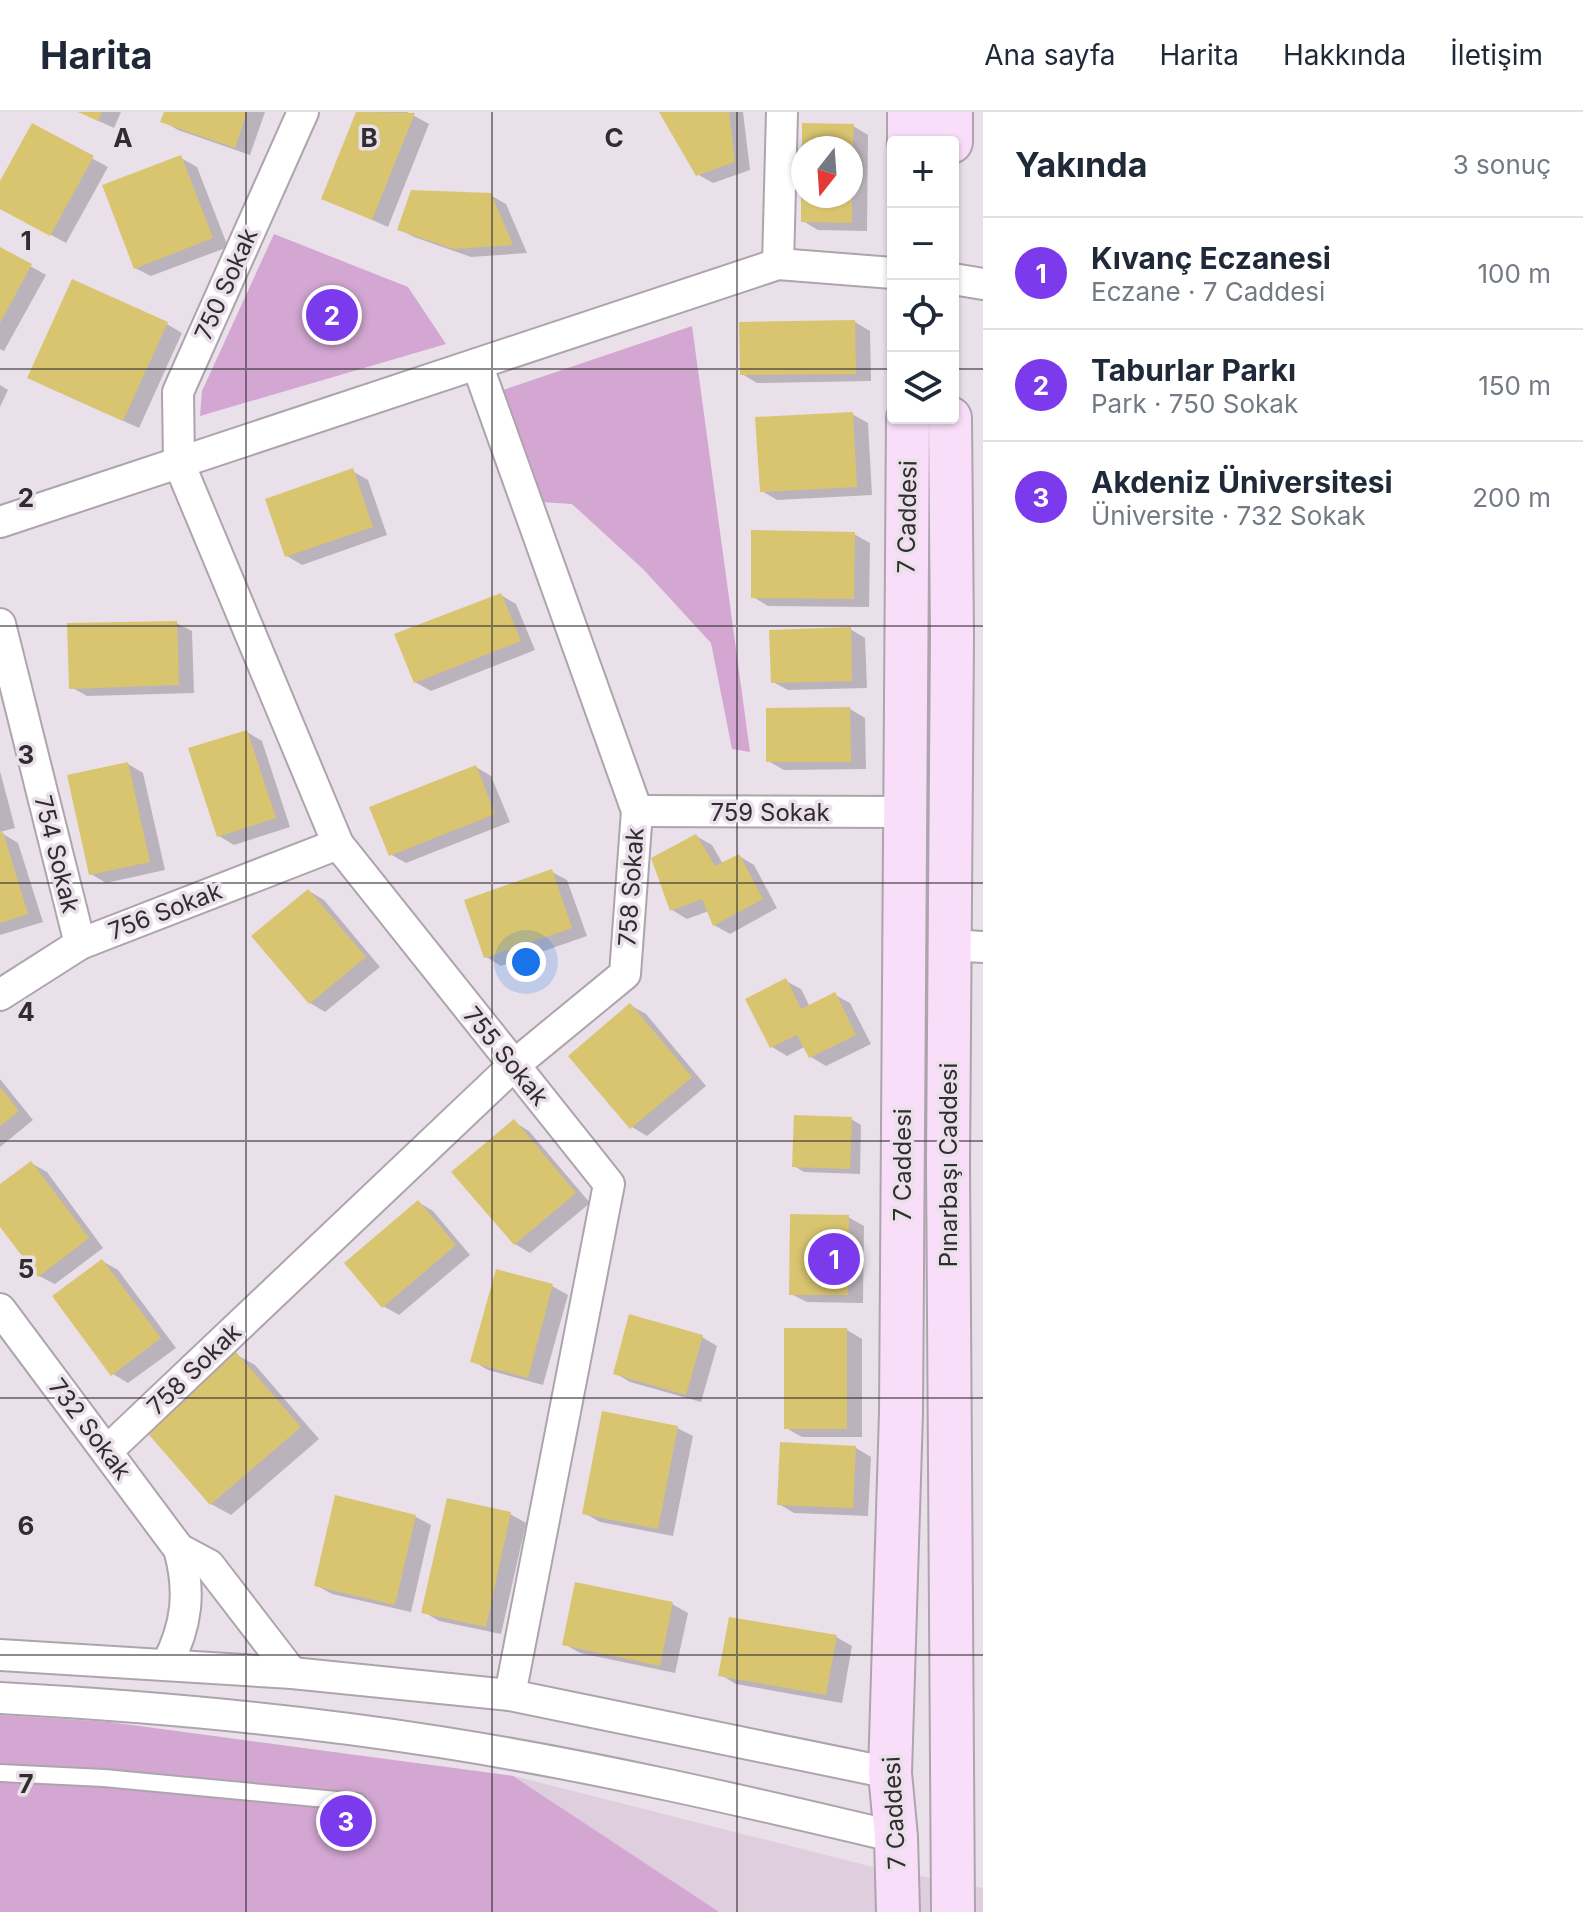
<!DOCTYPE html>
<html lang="tr">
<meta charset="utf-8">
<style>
body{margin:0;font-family:Inter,sans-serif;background:#f2f2f3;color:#1f2937}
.controls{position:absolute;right:24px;top:24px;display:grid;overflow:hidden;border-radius:8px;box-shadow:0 2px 6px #0004}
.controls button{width:72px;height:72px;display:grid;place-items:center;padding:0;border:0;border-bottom:2px solid #e0e1e3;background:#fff;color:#1f2937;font:40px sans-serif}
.compass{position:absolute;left:791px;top:24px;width:72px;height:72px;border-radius:50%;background:#fff;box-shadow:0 2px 6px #0004;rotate:197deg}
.you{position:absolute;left:526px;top:850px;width:28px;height:28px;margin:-20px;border:6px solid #fff;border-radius:50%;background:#1a73e8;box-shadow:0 0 0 12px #1a73e833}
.badge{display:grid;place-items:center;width:52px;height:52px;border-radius:50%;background:#7c3aed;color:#fff;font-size:26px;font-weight:700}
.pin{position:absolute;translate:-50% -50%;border:4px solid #fff;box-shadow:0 2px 8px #0006}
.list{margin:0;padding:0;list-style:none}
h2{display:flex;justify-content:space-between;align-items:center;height:104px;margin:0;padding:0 32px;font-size:34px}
h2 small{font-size:26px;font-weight:400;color:#747a83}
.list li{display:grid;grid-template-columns:52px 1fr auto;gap:24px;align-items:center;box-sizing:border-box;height:112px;padding:0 32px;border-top:2px solid #e0e1e3}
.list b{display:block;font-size:30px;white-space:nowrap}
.list p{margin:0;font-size:26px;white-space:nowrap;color:#747a83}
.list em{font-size:26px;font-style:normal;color:#747a83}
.icon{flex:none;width:44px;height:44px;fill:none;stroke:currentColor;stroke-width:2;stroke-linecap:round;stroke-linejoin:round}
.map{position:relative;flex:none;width:983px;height:1800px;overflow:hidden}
header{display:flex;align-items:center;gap:48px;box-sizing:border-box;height:112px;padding:0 40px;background:#fff;border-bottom:2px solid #e0e1e3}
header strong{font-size:38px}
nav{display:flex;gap:44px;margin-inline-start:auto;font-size:28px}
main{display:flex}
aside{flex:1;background:#fff}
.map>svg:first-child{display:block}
.built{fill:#dfcfde}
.green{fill:#d3a7d2}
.shadow{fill:#0003}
.building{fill:#d9c570}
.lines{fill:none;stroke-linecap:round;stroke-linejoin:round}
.lane-casing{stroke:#ada4ad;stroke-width:20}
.street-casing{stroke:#ada4ad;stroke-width:34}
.secondary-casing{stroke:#ada4ad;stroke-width:46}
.lane{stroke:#fff;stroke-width:16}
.street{stroke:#fff;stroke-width:30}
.secondary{stroke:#f9def9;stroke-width:42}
.grid{fill:none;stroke:#302c30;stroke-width:2;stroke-opacity:0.55}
.labels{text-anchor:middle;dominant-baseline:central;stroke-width:7;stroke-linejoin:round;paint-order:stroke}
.street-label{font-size:24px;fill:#302c30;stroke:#eae0ea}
.grid-label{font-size:26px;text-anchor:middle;font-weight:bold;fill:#302c30;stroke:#eae0ea;stroke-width:7;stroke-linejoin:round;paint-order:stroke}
</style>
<header>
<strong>Harita</strong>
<nav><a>Ana sayfa</a><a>Harita</a><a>Hakkında</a><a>İletişim</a></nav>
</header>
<main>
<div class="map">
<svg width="983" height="1800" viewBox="0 0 983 1800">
<rect width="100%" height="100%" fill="#eae0ea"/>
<path class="built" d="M0,1603l109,7 405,54 355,90 114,22v24h-983z"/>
<g class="green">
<path d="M274,122l134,53 38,57 -246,72 2,-25z"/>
<path d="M692,214l58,426 -18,-3 -21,-106 -68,-74 -71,-65 -32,-2 -37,-112z"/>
<path d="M0,1603l109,7 404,54 206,136h-719z"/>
</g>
<g class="shadow">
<path d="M79,0h42l-7,16z"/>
<path d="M166,0h99l-15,43 -72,-25 -15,-9z"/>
<path d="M358,0h49l22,12 -41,103 -65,-29z"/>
<path d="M662,0h81l7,58 -37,13 -16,-9z"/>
<path d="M32,14l76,41 -42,76 -66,-36v-22z"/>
<path d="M853,14l15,9 -1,96 -49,-1 -15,-9v-25h48v-48h-47z"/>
<path d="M181,46l16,9 31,80 -77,29 -16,-8z"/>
<path d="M490,83l16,9 21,49 -56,4 -57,-20 -15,-8z"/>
<path d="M0,137l46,26 -42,76 -4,-2z"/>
<path d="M855,210l15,9 1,50 -114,2 -15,-9z"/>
<path d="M167,212l15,9 -43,95 -94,-42z"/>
<path d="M0,273l8,5 -8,17z"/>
<path d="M852,302l16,9 4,72 -95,5 -15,-9z"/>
<path d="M352,359l16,9 19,55 -85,30 -15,-9z"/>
<path d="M854,422l16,9 -1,64 -101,-1 -15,-9z"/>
<path d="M501,483l15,9 19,46 -104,41 -16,-9z"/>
<path d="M176,511l16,8 2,62 -107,3 -16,-9z"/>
<path d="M850,517l15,9 2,50 -79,2 -15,-8z"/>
<path d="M850,597l15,9 1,51 -82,1 -16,-9z"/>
<path d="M247,620l15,9 28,86 -56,18 -15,-9z"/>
<path d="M128,652l15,9 22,97 -59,13 -15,-9z"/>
<path d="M476,655l15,9 19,46 -104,41 -16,-9z"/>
<path d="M0,659l15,57 -15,4z"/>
<path d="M0,720l18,11 25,79 -43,13z"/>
<path d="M696,724l16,9 11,19 16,-8 15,9 23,43 -47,26 -16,-9 -5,-14 -22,8 -15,-9z"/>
<path d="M552,760l15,8 20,56 -86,30 -15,-9z"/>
<path d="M309,779l15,9 56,67 -55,45 -15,-9z"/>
<path d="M786,869l15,8 9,18 25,-12 15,8 21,41 -45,22 -15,-9 -5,-11 -19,10 -15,-9z"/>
<path d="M630,893l16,9 60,72 -59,50 -15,-9z"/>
<path d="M0,967l33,41 -33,27z"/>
<path d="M851,1007l10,6 -1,49 -56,-2 -10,-6z"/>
<path d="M514,1010l15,9 61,72 -60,50 -15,-9z"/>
<path d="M31,1051l16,9 56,76 -48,36 -16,-8 -39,-53v-37z"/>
<path d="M418,1090l15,9 37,44 -71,60 -16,-9z"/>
<path d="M848,1105l16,9 -1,77 -56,-1 -16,-8z"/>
<path d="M102,1149l16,9 58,78 -48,35 -15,-9z"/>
<path d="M552,1174l16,9 -25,90 -55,-15 -15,-9z"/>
<path d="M847,1218l15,9v98h-60l-16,-9z"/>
<path d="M702,1225l15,9 -16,56 -71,-20 -15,-9z"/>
<path d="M235,1242l20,11 64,74 -88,76 -20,-11z"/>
<path d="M677,1316l16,8 -20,100 -73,-14 -16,-9z"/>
<path d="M856,1336l15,9 -3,59 -74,-3 -15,-9z"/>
<path d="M337,1386l79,19 15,8 -20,87 -79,-18 -16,-9z"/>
<path d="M510,1402l16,9 -25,111 -62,-13 -15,-9z"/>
<path d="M672,1492l16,9 -13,60 -95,-20 -16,-9z"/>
<path d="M836,1525l16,9 -10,57 -106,-19 -15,-9z"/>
</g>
<g class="building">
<path d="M78,0h24l-4,9z"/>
<path d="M164,0h83l-12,36 -75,-26z"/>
<path d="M356,0l59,1 -43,107 -51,-21z"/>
<path d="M659,0h70l6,50 -39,14z"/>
<path d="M32,11l62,33 -44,80 -50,-27v-28z"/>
<path d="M802,11l52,1 -1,24h-51z"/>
<path d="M181,43l32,83 -79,31 -32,-84z"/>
<path d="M411,78l80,3 22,52 -59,4 -57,-19z"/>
<path d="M801,84h51v27l-51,-1z"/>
<path d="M0,135l32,17 -32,59z"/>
<path d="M72,167l96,43 -45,99 -96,-43z"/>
<path d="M855,208l1,54 -116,1 -1,-53z"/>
<path d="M853,300l4,75 -97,5 -5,-75z"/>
<path d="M353,356l20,59 -88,30 -20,-58z"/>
<path d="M751,418l104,2 -1,67 -103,-1z"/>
<path d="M501,481l20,48 -107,42 -20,-49z"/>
<path d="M177,509l2,64 -110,4 -2,-66z"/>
<path d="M851,515l1,54 -81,2 -2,-53z"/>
<path d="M850,595l1,55h-85v-54z"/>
<path d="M247,618l29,88 -59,19 -29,-89z"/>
<path d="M128,650l22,100 -61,13 -22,-100z"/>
<path d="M476,653l19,49 -106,42 -20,-49z"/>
<path d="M3,720l25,82 -28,9v-90z"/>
<path d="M696,722l19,32 24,-12 24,45 -50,27 -11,-27 -32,12 -19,-53z"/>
<path d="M552,757l20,59 -88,30 -20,-58z"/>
<path d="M308,777l58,68 -57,47 -58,-68z"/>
<path d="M786,866l15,31 34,-17 21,43 -47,23 -12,-23 -27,13 -25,-49z"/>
<path d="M630,891l62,74 -62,52 -62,-73z"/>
<path d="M0,975l19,24 -19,15z"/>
<path d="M794,1003l58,2 -2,52 -58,-2z"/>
<path d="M514,1007l62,74 -62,52 -63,-73z"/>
<path d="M31,1049l58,77 -51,39 -38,-50v-43z"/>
<path d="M418,1088l38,45 -74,63 -38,-45z"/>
<path d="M790,1102l59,1 -1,80h-59z"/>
<path d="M102,1147l59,79 -50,38 -59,-80z"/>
<path d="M496,1157l57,15 -25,94 -58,-16z"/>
<path d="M629,1202l74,21 -17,60 -73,-21z"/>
<rect x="784" y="1216" width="63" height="101"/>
<path d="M235,1239l66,76 -91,78 -66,-76z"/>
<path d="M602,1299l76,15 -20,103 -76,-15z"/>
<path d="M780,1330l76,4 -3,62 -76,-3z"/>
<path d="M335,1383l81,20 -21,90 -81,-19z"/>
<path d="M447,1386l64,14 -25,115 -65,-14z"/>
<path d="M575,1470l98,20 -13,64 -98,-21z"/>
<path d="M729,1505l108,18 -11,60 -108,-19z"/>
</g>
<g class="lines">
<defs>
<path id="lane" d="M0,1661l104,5 254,24"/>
<g id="street">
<path d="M303,0l-125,280 1,71 159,381 271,340 -99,511"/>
<path d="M778,152l4,-152"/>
<path d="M953,167l30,5"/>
<path d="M0,410l778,-258 115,9"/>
<path d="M0,512l80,320"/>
<path d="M637,699l266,1"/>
<path d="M949,833l34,2"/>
<path d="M0,883l80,-51 258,-100"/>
<path d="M0,1197l179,240c12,42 8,77 -12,115"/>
<path d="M107,1339l406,-385 112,-92 12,-163 -160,-447"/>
<path d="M179,1437l30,16 83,108"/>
<path d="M0,1543l292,18 218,22 380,78"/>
<path d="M0,1586c147,8 294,21 440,44 153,24 305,59 456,95"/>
</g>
<g id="secondary">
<path d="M909,30v-30"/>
<path d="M951,30v-30"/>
<path d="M950,306l2,217 -4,529 5,748"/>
<path d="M898,1800l-2,-75 -6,-64 11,-360 7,-995"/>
</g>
</defs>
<use href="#lane" class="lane-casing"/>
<use href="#street" class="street-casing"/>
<use href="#secondary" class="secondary-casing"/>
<use href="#lane" class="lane"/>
<use href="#street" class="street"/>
<use href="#secondary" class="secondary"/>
</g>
<path class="grid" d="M246,0v1800M492,0v1800M737,0v1800M0,257h893M953,257h30M0,514h983M0,771h983M0,1029h983M0,1286h983M0,1543h983"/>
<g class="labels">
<g class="street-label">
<text transform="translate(226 172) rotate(-66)">750 Sokak</text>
<text transform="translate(907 405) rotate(-89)">7 Caddesi</text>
<text x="770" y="700">759 Sokak</text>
<text transform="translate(57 742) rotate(76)">754 Sokak</text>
<text transform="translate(631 775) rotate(-86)">758 Sokak</text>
<text transform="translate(165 799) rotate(-21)">756 Sokak</text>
<text transform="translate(506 944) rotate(51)">755 Sokak</text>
<text transform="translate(902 1053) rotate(-90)">7 Caddesi</text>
<text transform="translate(948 1053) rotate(-90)">Pınarbaşı Caddesi</text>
<text transform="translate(194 1257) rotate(-44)">758 Sokak</text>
<text transform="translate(90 1317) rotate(53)">732 Sokak</text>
<text transform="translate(894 1701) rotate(-93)">7 Caddesi</text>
</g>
</g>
<g class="grid-label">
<text x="123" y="35">A</text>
<text x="369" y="35">B</text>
<text x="614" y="35">C</text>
<text x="26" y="138">1</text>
<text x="26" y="395">2</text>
<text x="26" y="652">3</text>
<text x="26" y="909">4</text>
<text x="26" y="1166">5</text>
<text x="26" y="1423">6</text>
<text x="26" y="1681">7</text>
</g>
</svg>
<div class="controls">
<button>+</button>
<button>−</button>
<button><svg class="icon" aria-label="locate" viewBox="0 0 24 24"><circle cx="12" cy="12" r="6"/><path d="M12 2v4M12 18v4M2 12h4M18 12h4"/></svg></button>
<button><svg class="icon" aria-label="layers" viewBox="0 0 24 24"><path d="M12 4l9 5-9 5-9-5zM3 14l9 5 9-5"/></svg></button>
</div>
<svg class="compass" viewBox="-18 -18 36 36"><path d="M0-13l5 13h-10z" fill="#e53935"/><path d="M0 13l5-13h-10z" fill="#747a83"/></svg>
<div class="you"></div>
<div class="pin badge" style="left:834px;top:1147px">1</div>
<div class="pin badge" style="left:332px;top:203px">2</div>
<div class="pin badge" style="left:346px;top:1709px">3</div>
</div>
<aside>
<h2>Yakında<small>3 sonuç</small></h2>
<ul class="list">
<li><span class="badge">1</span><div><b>Kıvanç Eczanesi</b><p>Eczane · 7 Caddesi</p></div><em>100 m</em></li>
<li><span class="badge">2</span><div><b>Taburlar Parkı</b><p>Park · 750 Sokak</p></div><em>150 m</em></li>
<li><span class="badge">3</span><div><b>Akdeniz Üniversitesi</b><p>Üniversite · 732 Sokak</p></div><em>200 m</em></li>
</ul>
</aside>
</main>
